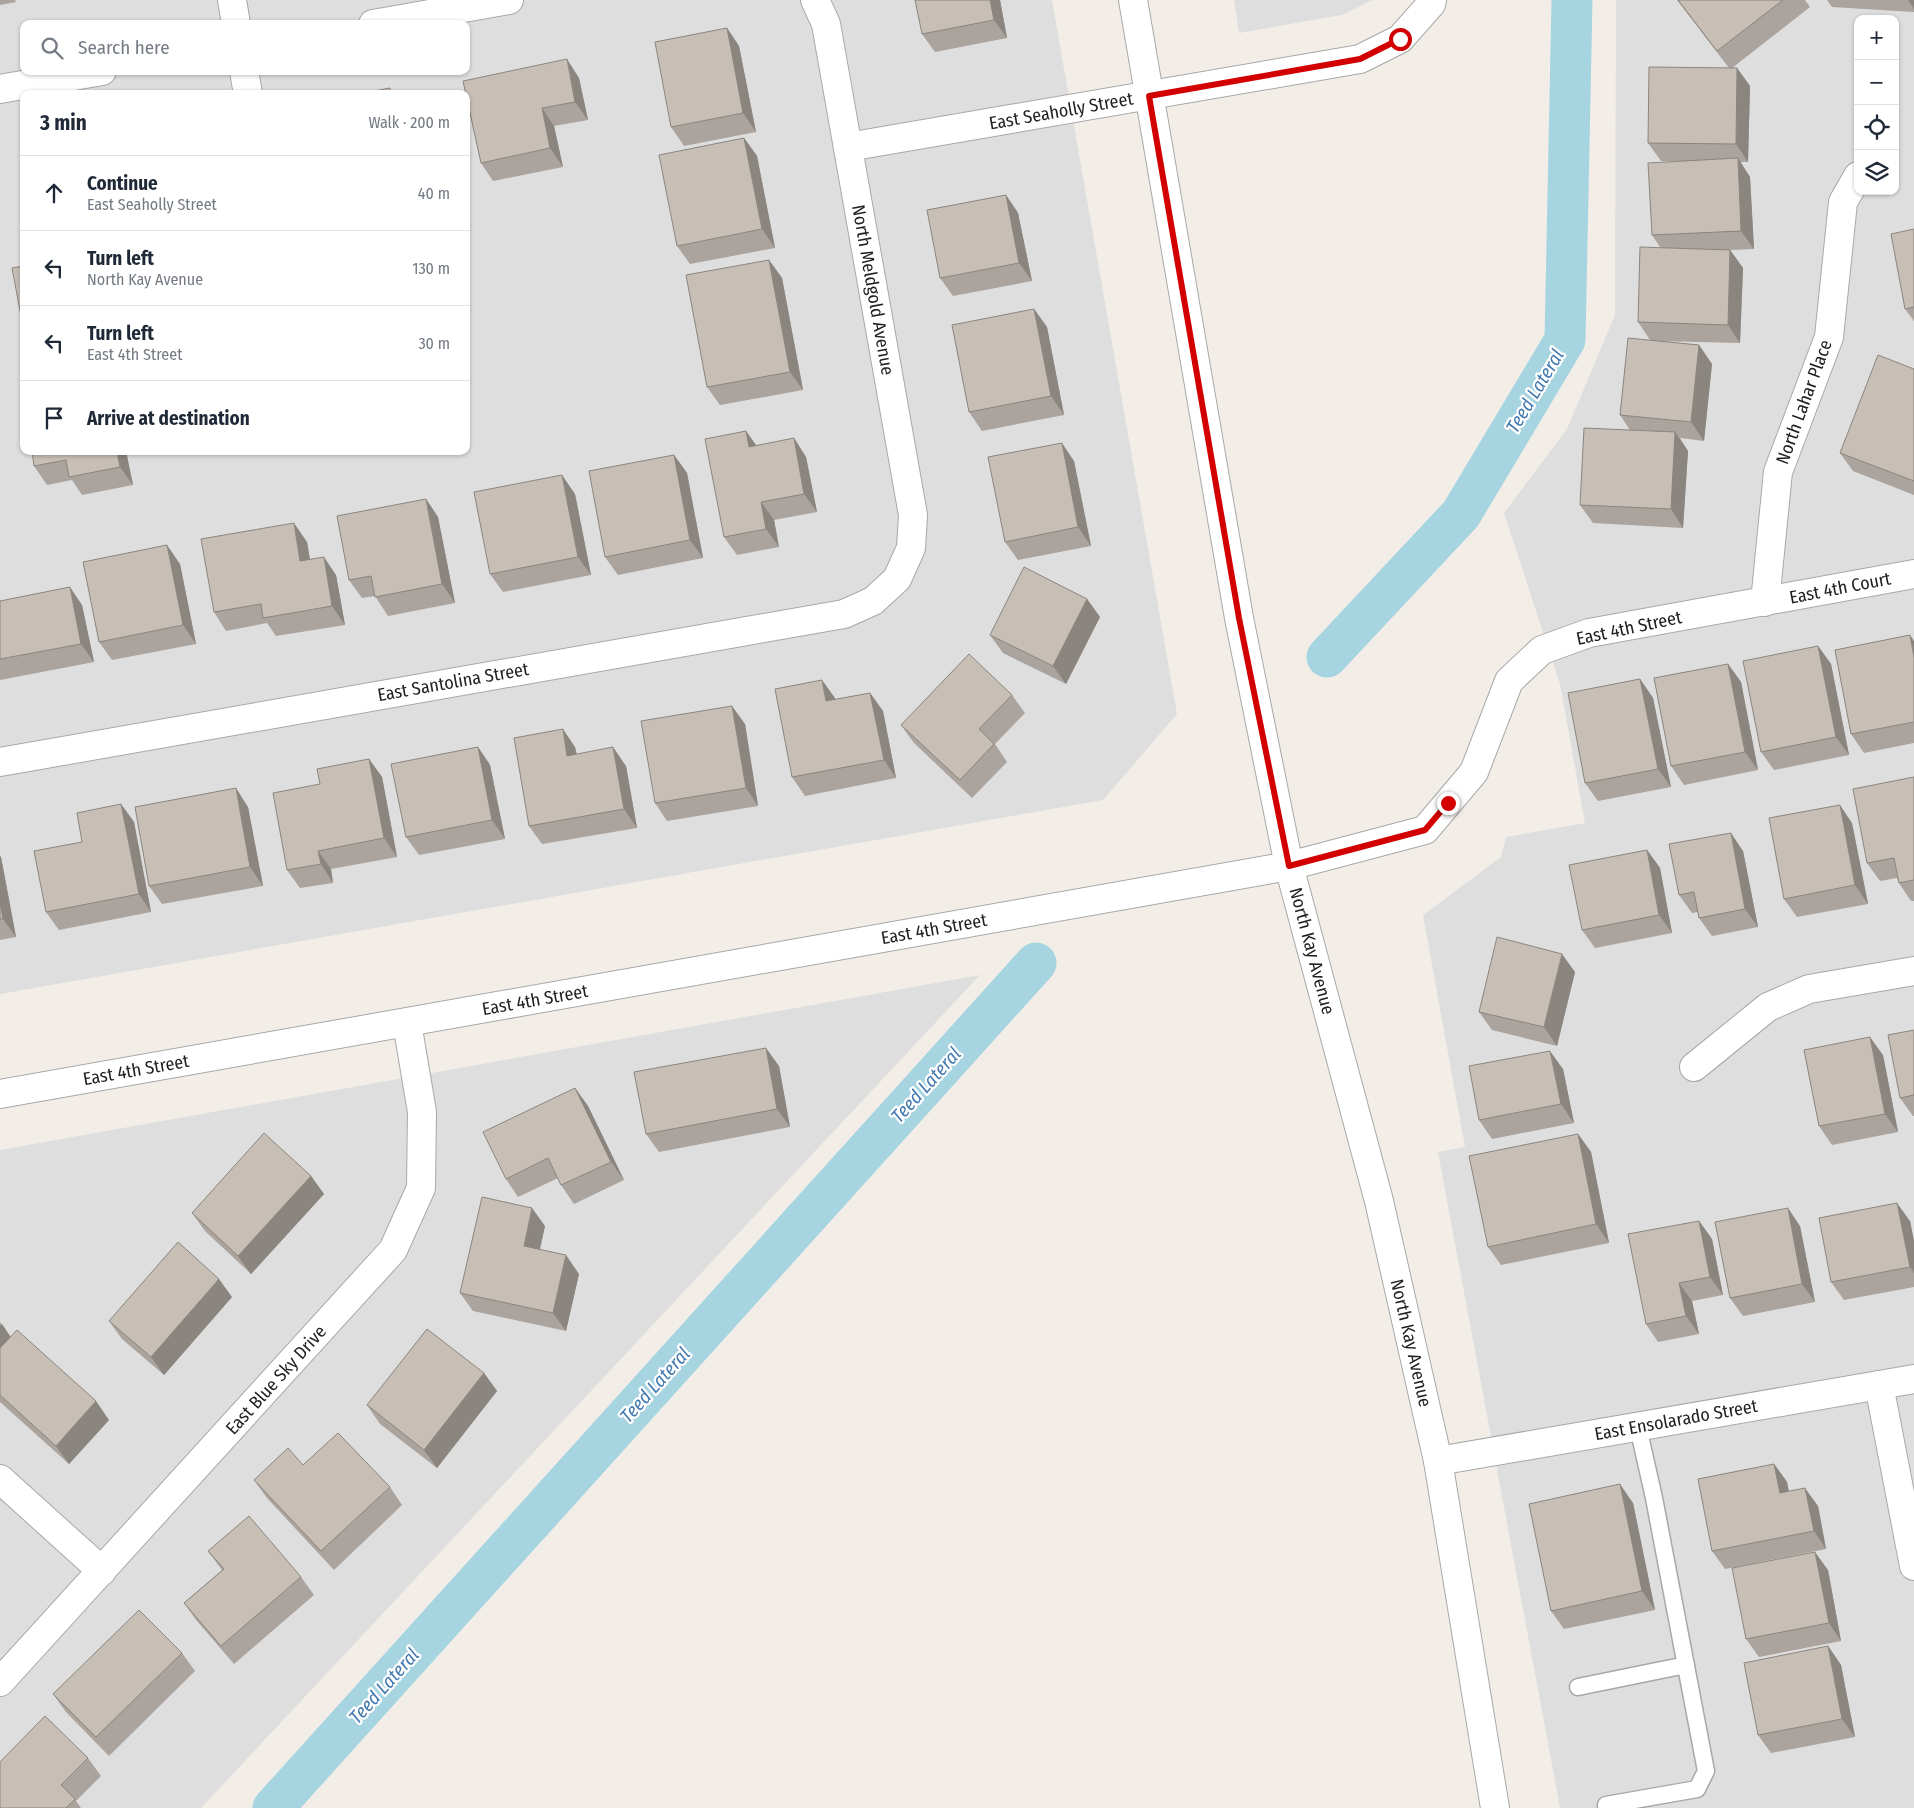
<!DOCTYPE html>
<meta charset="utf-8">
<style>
body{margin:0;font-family:"Fira Sans Condensed",sans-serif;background:#f6f6f7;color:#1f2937}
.controls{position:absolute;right:15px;top:15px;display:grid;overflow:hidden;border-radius:10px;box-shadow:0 1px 4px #0004}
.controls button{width:45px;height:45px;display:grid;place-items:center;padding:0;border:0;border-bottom:1px solid #e0e1e3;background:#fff;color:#1f2937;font:25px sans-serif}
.stop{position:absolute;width:15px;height:15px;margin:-11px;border:4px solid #d20000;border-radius:50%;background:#fff}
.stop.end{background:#d20000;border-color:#fff;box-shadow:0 1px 5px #0008}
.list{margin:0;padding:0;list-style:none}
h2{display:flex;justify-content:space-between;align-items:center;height:65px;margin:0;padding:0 20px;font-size:21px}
h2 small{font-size:16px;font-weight:400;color:#747a83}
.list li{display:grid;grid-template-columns:32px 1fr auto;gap:15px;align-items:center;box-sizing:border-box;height:75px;padding:0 20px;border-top:1px solid #e0e1e3}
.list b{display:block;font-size:19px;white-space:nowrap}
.list p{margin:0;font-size:16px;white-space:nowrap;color:#747a83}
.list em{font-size:16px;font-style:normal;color:#747a83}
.icon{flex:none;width:28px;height:28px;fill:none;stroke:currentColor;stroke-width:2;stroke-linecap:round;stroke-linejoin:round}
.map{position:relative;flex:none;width:1914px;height:1808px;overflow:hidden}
.search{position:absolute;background:#fff;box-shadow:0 1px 4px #0004;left:20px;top:20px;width:450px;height:55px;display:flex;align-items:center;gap:12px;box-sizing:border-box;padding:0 18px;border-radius:10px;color:#747a83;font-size:19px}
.panel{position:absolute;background:#fff;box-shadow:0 1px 4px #0004;left:20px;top:90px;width:450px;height:365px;border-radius:10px}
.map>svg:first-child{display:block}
.residential{fill:#dfdede;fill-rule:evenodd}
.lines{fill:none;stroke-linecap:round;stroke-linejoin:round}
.canal{stroke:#a6d4e1;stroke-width:41}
.service-casing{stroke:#a8a8a8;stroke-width:19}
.minor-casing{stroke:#a8a8a8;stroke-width:30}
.tertiary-casing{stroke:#a8a8a8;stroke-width:30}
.service{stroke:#fff;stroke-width:16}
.minor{stroke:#fff;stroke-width:28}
.tertiary{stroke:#fff;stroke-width:28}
.wall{fill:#aba39d}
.shaded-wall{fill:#8b857f}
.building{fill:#c7beb6;stroke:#8b857f}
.route{stroke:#d20000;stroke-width:6}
.labels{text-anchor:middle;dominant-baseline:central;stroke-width:4.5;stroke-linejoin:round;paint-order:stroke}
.street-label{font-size:18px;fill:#212121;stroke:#fff}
.water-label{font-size:19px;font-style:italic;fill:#447aaf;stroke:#fff}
</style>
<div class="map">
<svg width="1914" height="1808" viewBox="0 0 1914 1808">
<rect width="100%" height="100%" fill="#f2eee7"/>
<g class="residential">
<path d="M0,0h1052l125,714 -74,86 -1103,194zM24,24h442v47h-442zM24,94h442v357h-442z"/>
<path d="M1234,0h139l-31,15 -103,18z"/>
<path d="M1616,0h298v1808h-354l-122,-656 27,-5 -42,-232 78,-58 5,-20 79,-14 -25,-139 -56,-171 63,-84 48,-114zM1858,19h37v172h-37z"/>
<path d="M980,975l-779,833h-201v-658z"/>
</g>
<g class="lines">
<g class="canal">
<path d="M1327,657l134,-143 104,-174 7,-340"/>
<path d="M273,1808l763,-845"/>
</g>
<defs>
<g id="service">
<path d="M1578,1687l108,-22"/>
<path d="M1606,1805l91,-16 9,-18 -52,-273 -16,-71"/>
</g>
<g id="minor">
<path d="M232,0l4,24"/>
<path d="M373,24l136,-24"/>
<path d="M244,71l4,23"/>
<path d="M0,89l102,-18"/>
<path d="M848,147l512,-88 40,-20 31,-35 1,-4"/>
<path d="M1765,602l13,-130 51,-135 14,-135 15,-26"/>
<path d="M0,762l844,-148 29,-13 24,-22 14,-31 2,-33 -87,-491 -11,-24"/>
<path d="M1289,866l136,-36 49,-58 35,-91 33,-31 47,-17 325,-59"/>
<path d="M1694,1067l74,-60 41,-18 105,-18"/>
<path d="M1879,1385l35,181"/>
<path d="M1438,1461l476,-82"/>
<path d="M0,1479l102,92"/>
<path d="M0,1682l393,-432 28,-62 1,-76 -15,-89"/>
</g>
<g id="tertiary">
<path d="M1133,0l106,618 50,248 90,335 59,260 57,347"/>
<path d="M0,1094l1289,-228"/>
</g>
</defs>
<use href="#service" class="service-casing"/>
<use href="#minor" class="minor-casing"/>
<use href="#tertiary" class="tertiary-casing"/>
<use href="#service" class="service"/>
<use href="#minor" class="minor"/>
<use href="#tertiary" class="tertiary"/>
</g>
<g class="wall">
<path d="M0,0h15l1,2 -16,3z"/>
<path d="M1000,0l7,38 -72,14 -13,-18z"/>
<path d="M1677,0h128l5,7 -78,61h5l13,18 -2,76h-8l10,15 4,72 -24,1 13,18 -3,75 -85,-2 44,4 13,19 -8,77 -24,-3 8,13 -5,77 -90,-5 -13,-18 50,-75 -10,-15 30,-75 -12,-18 22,-75 -8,-12 30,-74h-21l-13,-18 81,-75z"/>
<path d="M1827,0h87v12l-82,-5z"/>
<path d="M727,28l12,18 17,86 -72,14 -13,-19z"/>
<path d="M579,78l9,42 -34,6 9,41 -70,14 -12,-18 -18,-82z"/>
<path d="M744,138l13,18 18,92 -85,16 -13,-18z"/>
<path d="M1006,195l12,18 14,68 -79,15 -13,-18z"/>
<path d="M1914,229v92l-9,-12z"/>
<path d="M769,260l13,18 21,112 -83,15 -13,-18z"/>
<path d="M1034,309l13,18 17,88 -82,16 -13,-19z"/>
<path d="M1914,369v126l-61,-24 -13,-18z"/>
<path d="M746,431l10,15 38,-8 12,19 11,55 -43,8 5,27 -42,8 -13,-18z"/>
<path d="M32,451h94l7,34 -51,10 -10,-15 -25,5 -13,-19z"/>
<path d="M383,451h24l-21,4z"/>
<path d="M674,455l13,18 16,85 -85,17 -13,-18z"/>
<path d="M1074,461l17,85 -73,14 -13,-18z"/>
<path d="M575,494l16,81 -88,17 -13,-18z"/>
<path d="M426,499l12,18 17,86 -67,13 -13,-20 -13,2 -13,-18z"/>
<path d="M307,542l3,17 26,16 9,50 -69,11 -9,-13 -41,8 -12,-19z"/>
<path d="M180,564l16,80 -84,16 -13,-18z"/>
<path d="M1087,599l13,18 -34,67 -63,-31 -13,-18z"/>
<path d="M0,601l82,4 12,57 -94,18z"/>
<path d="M1914,641v102l-50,10 -13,-19z"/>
<path d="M1818,646l13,18 18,91 -75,15 -13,-18z"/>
<path d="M1728,664l13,18 17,88 -74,15 -13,-19z"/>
<path d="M1640,679l13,19 18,89 -73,14 -13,-18z"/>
<path d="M870,693l13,18 13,67 -91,18 -13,-19 43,-79v2z"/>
<path d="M1012,695l13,18 -30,31 12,18 -35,36 -58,-55 -13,-18z"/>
<path d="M745,724l13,82 -91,15 -12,-18z"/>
<path d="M478,747l12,18 15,74 -86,16 -13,-18z"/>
<path d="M575,747l2,7 49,12 11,62 -95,16 -13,-18z"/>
<path d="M369,759l13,18 15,80 -66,12 2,14 -33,5 -13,-18 33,-86z"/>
<path d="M1914,777v124h-3l-12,-18 -2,-5 -17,3 -13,-18z"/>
<path d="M121,804l13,18 17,90 -92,18 -13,-18 36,-70z"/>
<path d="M248,807l15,79 -101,18 -13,-18z"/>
<path d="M1852,823l16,81 -71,13 -13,-18z"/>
<path d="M1647,850l13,18 12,65 -77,15 -13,-18z"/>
<path d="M1743,851l15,76 -46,9 -13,-18 -1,-6 -6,1 -13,-18z"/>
<path d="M0,856l1,1 15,80 -16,3z"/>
<path d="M1575,972l-18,74 -65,-16 -13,-18z"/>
<path d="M1914,1030v86h-1l-13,-18z"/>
<path d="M1883,1055l15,77 -66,13 -13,-19z"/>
<path d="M779,1066l11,61 -131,25 -13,-18z"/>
<path d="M1563,1069l11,54 -82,16 -13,-19z"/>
<path d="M575,1088l13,18 36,74 -50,24 -13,-19 -3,-7 -40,19 -12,-18z"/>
<path d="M1578,1134l13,18 18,91 -108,22 -13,-18z"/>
<path d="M311,1176l13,18 -73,80 -46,-43 -13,-18z"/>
<path d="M1699,1221l13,18 11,56 -31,6 7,33 -41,8 -12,-18z"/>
<path d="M1910,1221l4,20v46l-70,13 -13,-18z"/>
<path d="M545,1226l-5,24 39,24 -13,57 -93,-20 -13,-18z"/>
<path d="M1800,1226l15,76 -72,14 -13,-18z"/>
<path d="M232,1297l-68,78 -42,-36 -13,-18z"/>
<path d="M0,1322l10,14 99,84 -40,44 -69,-62z"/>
<path d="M484,1373l13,18 -60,77 -57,-44 -13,-19z"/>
<path d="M1774,1464l13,18 2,9 29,15 8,43 -101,20 -13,-18z"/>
<path d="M303,1465l87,22 12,18 -68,65 -67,-72 -13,-18z"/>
<path d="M1633,1503l22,107 -91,19 -13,-18z"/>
<path d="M208,1551l93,26 13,18 -80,69 -37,-43 -13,-18 38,-33z"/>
<path d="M1828,1570l13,71 -82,16 -13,-18z"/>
<path d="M1828,1646l13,19 14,72 -84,16 -13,-18z"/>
<path d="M182,1653l13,18 -86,85 -43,-44 -13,-18z"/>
<path d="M88,1758l13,18 -25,25 5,7h-81z"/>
</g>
<g class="shaded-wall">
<path d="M990,0h10l7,38 -13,-18z"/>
<path d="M1908,0h6v9z"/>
<path d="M727,28l12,18 17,86 -13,-19z"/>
<path d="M567,59l12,19 9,42 -13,-18z"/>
<path d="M1737,68l13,18 -2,76 -12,-18z"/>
<path d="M542,108l12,18 9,41 -13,-19z"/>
<path d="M744,138l13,18 18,92 -13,-19z"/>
<path d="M1738,158l12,19 4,72 -13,-18z"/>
<path d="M1006,195l12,18 14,68 -13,-18z"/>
<path d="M1730,250l13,18 -3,75 -12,-18z"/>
<path d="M769,260l13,18 21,112 -13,-18z"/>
<path d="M1034,309l13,18 17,88 -13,-19z"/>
<path d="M1699,345l13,19 -8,77 -13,-19z"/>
<path d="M746,431l13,18 -10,-2z"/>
<path d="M1675,432l13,19 -5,77 -12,-19z"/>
<path d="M794,438l12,19 11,55 -13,-18z"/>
<path d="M1062,443l12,18 17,85 -13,-19z"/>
<path d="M117,451h9l7,34 -13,-18z"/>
<path d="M674,455l13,18 16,85 -13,-18z"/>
<path d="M562,475l13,19 16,81 -13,-18z"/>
<path d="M426,499l12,18 17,86 -13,-19z"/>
<path d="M761,502l13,18 5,27 -13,-18z"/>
<path d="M294,523l13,19 6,37 -13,-18z"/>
<path d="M167,545l13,19 16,80 -13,-19z"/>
<path d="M324,557l12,18 9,50 -13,-19z"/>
<path d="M70,587l12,18 12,57 -13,-18z"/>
<path d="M1087,599l13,18 -34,67 -13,-18z"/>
<path d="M1910,635l4,6v16z"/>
<path d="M1818,646l13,18 18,91 -13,-18z"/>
<path d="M1728,664l13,18 17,88 -13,-18z"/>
<path d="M1640,679l13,19 18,89 -13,-18z"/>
<path d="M822,680l13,18 4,22 -13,-19z"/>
<path d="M870,693l13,18 13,67 -12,-18z"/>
<path d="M732,706l13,18 13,82 -12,-18z"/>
<path d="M563,729l12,18 5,27 -13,-18z"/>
<path d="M478,747l12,18 15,74 -13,-19z"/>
<path d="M613,747l13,19 11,62 -13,-19z"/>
<path d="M369,759l13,18 15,80 -13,-19z"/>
<path d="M236,788l12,19 15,79 -13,-19z"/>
<path d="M121,804l13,18 17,90 -12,-18z"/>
<path d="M1840,805l12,18 16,81 -13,-19z"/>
<path d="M1731,833l12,18 15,76 -13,-18z"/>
<path d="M1647,850l13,18 12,65 -13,-18z"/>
<path d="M318,851l13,18 2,14 -12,-19z"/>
<path d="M0,856l1,1 15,80 -13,-18 -3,-17z"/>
<path d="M1562,954l13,18 -18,74 -13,-19z"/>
<path d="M1870,1037l13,18 15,77 -13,-18z"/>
<path d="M766,1048l13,18 11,61 -13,-18z"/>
<path d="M1550,1051l13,18 11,54 -13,-19z"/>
<path d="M575,1088l13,18 36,74 -13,-18z"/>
<path d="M1578,1134l13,18 18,91 -13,-19z"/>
<path d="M311,1176l13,18 -73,80 -13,-18z"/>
<path d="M1897,1203l13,18 4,20v32l-4,-6z"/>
<path d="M532,1208l13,18 -9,38 -12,-18z"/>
<path d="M1788,1208l12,18 15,76 -13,-18z"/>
<path d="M1699,1221l13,18 11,56 -13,-18z"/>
<path d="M566,1255l13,19 -13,57 -13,-18z"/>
<path d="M219,1279l13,18 -68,78 -13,-18z"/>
<path d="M1679,1283l13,18 7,33 -13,-18z"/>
<path d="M2,1324l12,18 -14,16v-32z"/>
<path d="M484,1373l13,18 -60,77 -13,-18z"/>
<path d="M96,1401l13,19 -40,44 -13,-18z"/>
<path d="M1774,1464l13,18 5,29 -12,-18z"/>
<path d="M1620,1484l13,19 22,107 -13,-19z"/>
<path d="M1805,1488l13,18 8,43 -12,-18z"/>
<path d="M1815,1552l13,18 13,71 -12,-18z"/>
<path d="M1828,1646l13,19 14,72 -13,-18z"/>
</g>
<g class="building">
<path d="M915,0h75l4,20 -72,14z"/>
<path d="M1678,0h105l-66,51z"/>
<path d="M727,28l16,85 -72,14 -16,-85z"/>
<path d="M567,59l8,43 -33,6 8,40 -69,15 -18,-82z"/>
<path d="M1649,67l88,1 -1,76 -88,-1z"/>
<path d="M390,88l1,6h-33z"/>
<path d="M744,138l18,91 -85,17 -18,-91z"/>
<path d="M1738,158l3,73 -89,4 -4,-72z"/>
<path d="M1006,195l13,68 -79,15 -13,-68z"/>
<path d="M1914,229v78l-9,2 -14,-75z"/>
<path d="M1640,247l90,3 -2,75 -90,-3z"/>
<path d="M769,260l21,112 -83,15 -21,-112z"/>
<path d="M24,266v66l-12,-64z"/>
<path d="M1034,309l17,87 -82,16 -17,-87z"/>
<path d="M1628,338l71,7 -8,77 -71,-7z"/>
<path d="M1878,355l36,14v112l-74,-28z"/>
<path d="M24,395v16l-3,-15z"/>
<path d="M1584,428l91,4 -4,77 -91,-4z"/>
<path d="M746,431l3,16 45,-9 10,56 -43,8 5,27 -42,8 -19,-98z"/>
<path d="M1062,443l16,84 -73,15 -17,-85z"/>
<path d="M32,451h85l3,16 -51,10 -3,-17 -32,6z"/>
<path d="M674,455l16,85 -85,17 -16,-86z"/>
<path d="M562,475l16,82 -88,17 -16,-82z"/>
<path d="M426,499l16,85 -67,13 -4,-21 -22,4 -12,-64z"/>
<path d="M294,523l6,38 24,-4 8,49 -69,12 -2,-14 -47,8 -13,-73z"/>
<path d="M167,545l16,80 -84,17 -16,-80z"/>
<path d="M1024,567l63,32 -34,67 -63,-31z"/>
<path d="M70,587l11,57 -81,15v-58z"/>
<path d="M1910,635l4,22v65l-63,12 -16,-84z"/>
<path d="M1818,646l18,91 -75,15 -18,-91z"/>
<path d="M969,654l43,41 -33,34 15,15 -34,36 -59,-55z"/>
<path d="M1728,664l17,88 -74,14 -17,-88z"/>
<path d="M1640,679l18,90 -73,14 -17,-90z"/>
<path d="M822,680l4,21 44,-8 14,67 -92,17 -17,-88z"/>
<path d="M732,706l14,82 -91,15 -14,-82z"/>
<path d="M563,729l4,27 46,-9 11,62 -95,17 -15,-88z"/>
<path d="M478,747l14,73 -86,17 -15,-73z"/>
<path d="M369,759l15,79 -66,13 3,13 -34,6 -14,-77 47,-9 -3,-15z"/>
<path d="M1914,777v103l-15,3 -5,-25 -27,5 -14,-74z"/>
<path d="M236,788l14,79 -101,19 -14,-79z"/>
<path d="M121,804l18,90 -93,18 -12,-61 48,-9 -5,-29z"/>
<path d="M1840,805l15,80 -71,14 -15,-81z"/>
<path d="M1731,833l14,76 -46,9 -5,-26 -15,3 -10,-51z"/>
<path d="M1647,850l12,65 -77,15 -13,-65z"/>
<path d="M0,902l3,17h-3z"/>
<path d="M1497,937l65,17 -18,73 -65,-15z"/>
<path d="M1914,1030v65l-14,3 -12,-63z"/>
<path d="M1870,1037l15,77 -66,12 -15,-76z"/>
<path d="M766,1048l11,61 -131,25 -12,-62z"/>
<path d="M1550,1051l11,53 -82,16 -10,-54z"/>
<path d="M575,1088l36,74 -50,23 -13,-27 -42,21 -23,-47z"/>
<path d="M264,1133l47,43 -73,80 -46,-43z"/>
<path d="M1578,1134l18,90 -108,23 -19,-91z"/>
<path d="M482,1197l50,11 -8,38 42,9 -13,58 -93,-20z"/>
<path d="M1897,1203l13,64 -79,15 -12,-64z"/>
<path d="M1788,1208l14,76 -72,14 -15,-76z"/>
<path d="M1699,1221l11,56 -31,6 7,33 -40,8 -18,-90z"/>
<path d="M178,1242l41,37 -68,78 -42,-36z"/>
<path d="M427,1329l57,44 -60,77 -57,-45z"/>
<path d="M17,1330l79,71 -40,45 -56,-51v-47z"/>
<path d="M338,1433l52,54 -69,64 -67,-71 34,-32 15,17z"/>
<path d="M1774,1464l6,29 25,-5 9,43 -102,20 -14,-72z"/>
<path d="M1620,1484l22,107 -91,20 -22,-107z"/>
<path d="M249,1516l52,61 -80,69 -37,-43 40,-34 -16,-18z"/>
<path d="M1815,1552l14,71 -83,16 -14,-71z"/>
<path d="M139,1610l43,43 -86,84 -43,-43z"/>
<path d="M1828,1646l14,73 -84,16 -14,-72z"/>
<path d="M45,1716l43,42 -27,27 14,14 -9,9h-66v-46z"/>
</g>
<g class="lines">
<path class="route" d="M1400,39l-40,20 -211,37 90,522 50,248 136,-36 23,-27"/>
</g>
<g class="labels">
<g class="street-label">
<text transform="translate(1061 111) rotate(-10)">East Seaholly Street</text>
<text transform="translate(873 290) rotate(80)">North Meldgold Avenue</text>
<text transform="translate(1804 402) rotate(-70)">North Lahar Place</text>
<text transform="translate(1840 588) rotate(-11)">East 4th Court</text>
<text transform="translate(1629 628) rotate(-12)">East 4th Street</text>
<text transform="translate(453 682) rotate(-10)">East Santolina Street</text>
<text transform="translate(934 929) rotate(-10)">East 4th Street</text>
<text transform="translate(1312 951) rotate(75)">North Kay Avenue</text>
<text transform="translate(535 1000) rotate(-10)">East 4th Street</text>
<text transform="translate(136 1070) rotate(-10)">East 4th Street</text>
<text transform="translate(1411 1343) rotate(77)">North Kay Avenue</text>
<text transform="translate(276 1380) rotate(-48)">East Blue Sky Drive</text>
<text transform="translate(1676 1420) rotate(-10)">East Ensolarado Street</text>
</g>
<g class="water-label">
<text transform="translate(1535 391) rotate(-59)">Teed Lateral</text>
<text transform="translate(926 1085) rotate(-48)">Teed Lateral</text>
<text transform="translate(655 1385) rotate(-48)">Teed Lateral</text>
<text transform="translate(384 1686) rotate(-48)">Teed Lateral</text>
</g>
</g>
</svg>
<div class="controls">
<button>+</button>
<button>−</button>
<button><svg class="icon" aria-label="locate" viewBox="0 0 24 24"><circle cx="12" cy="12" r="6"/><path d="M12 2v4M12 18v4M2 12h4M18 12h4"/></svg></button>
<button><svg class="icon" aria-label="layers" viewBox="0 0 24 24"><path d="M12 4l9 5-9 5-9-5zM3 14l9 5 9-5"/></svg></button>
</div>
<div class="stop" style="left:1400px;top:39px"></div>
<div class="stop end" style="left:1448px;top:803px"></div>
<div class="search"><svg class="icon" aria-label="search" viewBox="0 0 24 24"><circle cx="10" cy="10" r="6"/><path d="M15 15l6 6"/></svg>Search here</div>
<section class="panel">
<h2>3 min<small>Walk · 200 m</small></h2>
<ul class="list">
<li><svg class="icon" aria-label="ahead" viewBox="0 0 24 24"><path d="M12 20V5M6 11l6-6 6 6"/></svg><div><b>Continue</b><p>East Seaholly Street</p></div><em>40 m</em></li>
<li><svg class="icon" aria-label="left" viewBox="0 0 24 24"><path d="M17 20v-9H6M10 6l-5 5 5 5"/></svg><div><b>Turn left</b><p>North Kay Avenue</p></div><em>130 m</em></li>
<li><svg class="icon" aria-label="left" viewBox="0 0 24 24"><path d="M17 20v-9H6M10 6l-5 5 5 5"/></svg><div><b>Turn left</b><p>East 4th Street</p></div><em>30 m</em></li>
<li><svg class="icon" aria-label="arrive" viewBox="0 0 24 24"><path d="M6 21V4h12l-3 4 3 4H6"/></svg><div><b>Arrive at destination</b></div></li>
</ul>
</section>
</div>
